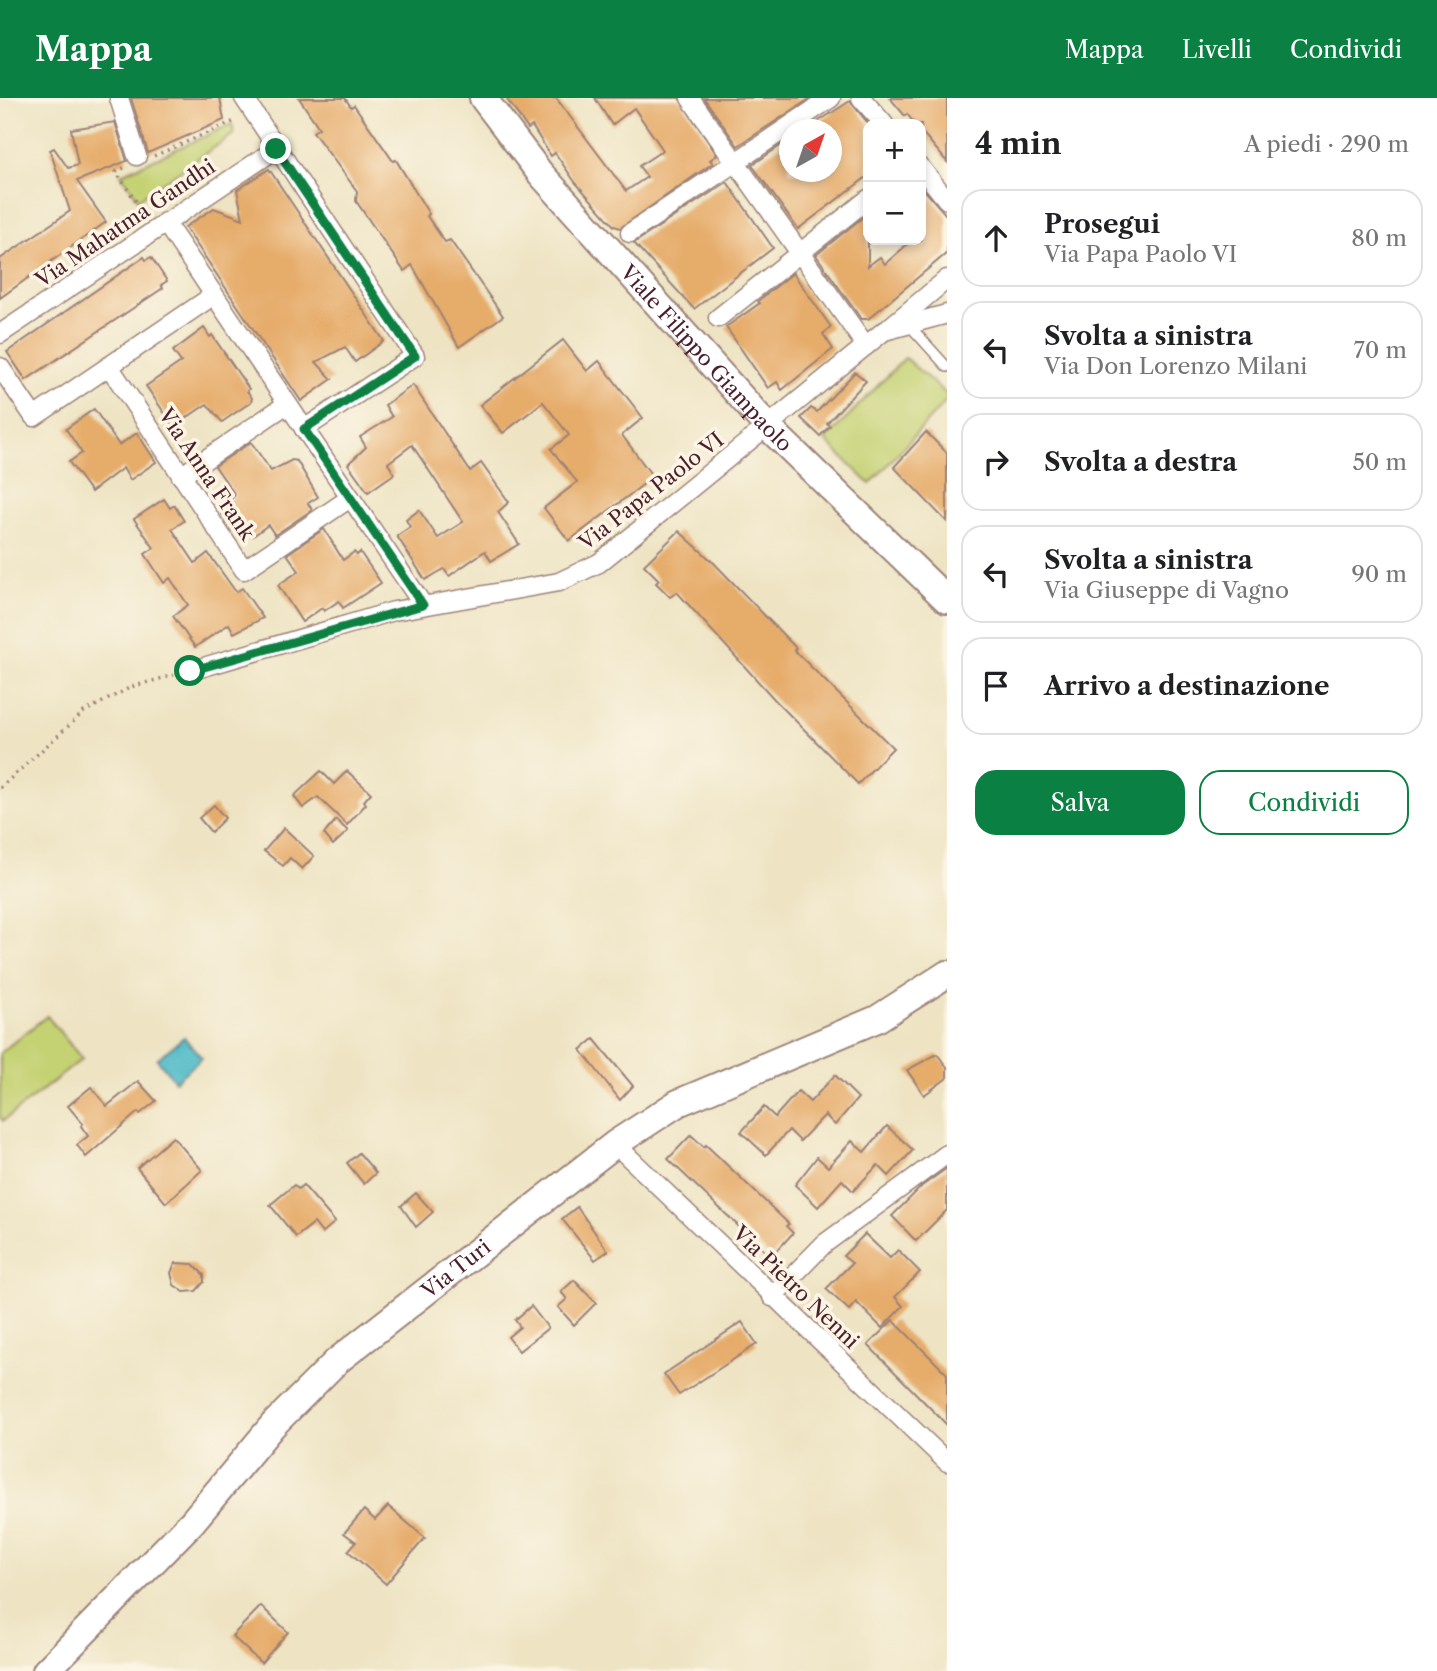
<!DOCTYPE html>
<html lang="it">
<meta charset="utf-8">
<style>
body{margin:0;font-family:"Libre Caslon Text",serif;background:#f2f2f2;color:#202124}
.controls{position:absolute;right:21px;top:21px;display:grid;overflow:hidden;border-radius:14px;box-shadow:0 4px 10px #0003}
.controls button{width:63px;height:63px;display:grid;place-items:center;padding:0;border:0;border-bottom:2px solid #e0e0e0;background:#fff;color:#202124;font:35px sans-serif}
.compass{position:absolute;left:779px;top:21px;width:63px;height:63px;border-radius:50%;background:#fff;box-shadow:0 4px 10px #0003;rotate:40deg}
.stop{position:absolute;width:21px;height:21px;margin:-16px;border:5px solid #0b8043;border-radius:50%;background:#fff}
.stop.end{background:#0b8043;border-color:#fff;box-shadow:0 2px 7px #0008}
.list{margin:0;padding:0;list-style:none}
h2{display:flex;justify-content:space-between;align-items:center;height:91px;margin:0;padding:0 28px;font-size:30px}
h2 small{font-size:23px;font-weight:400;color:#757577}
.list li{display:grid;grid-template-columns:46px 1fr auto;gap:21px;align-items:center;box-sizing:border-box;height:98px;margin:0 14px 14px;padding:0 14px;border:2px solid #e0e0e0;border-radius:21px}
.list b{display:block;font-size:26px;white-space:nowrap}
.list p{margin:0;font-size:23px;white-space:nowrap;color:#757577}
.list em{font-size:23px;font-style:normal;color:#757577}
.actions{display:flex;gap:14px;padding:21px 28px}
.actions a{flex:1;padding:16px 0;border:2px solid #0b8043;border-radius:21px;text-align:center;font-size:24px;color:#0b8043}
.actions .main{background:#0b8043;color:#fff}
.icon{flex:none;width:38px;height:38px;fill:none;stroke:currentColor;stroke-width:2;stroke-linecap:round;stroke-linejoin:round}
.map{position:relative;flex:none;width:947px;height:1573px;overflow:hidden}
header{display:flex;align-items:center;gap:42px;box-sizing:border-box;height:98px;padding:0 35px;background:#0b8043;color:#fff}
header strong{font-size:33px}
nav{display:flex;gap:38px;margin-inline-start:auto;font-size:24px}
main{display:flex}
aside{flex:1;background:#fff}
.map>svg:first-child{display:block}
.green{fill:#c5d273;stroke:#88784f;stroke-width:2}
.water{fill:#4cb9c7;stroke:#4b6c79;stroke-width:2}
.building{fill:#e6ac6b}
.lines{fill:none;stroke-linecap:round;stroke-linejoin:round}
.lane-casing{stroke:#9c8278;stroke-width:12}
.street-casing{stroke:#9c8278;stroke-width:21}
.secondary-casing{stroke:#9c8278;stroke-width:30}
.path{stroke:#9c8278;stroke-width:3.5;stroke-dasharray:2 5;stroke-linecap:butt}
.lane{stroke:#fff;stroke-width:9}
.street{stroke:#fff;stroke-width:18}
.secondary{stroke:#fff;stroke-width:26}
.route{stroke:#0b8043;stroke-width:9}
.labels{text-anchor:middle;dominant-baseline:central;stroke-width:7;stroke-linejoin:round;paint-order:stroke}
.street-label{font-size:21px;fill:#4a1f2b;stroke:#fcf5e5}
</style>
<header>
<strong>Mappa</strong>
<nav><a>Mappa</a><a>Livelli</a><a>Condividi</a></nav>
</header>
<main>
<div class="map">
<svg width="947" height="1573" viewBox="0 0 947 1573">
<rect width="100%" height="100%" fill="#fcf5e5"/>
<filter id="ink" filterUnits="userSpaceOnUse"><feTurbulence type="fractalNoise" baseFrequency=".0143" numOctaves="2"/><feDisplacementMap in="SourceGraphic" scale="14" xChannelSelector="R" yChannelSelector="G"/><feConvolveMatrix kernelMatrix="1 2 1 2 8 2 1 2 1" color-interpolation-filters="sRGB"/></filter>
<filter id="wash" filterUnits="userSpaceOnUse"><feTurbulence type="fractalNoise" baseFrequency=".00686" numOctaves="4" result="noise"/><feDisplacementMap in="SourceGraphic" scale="28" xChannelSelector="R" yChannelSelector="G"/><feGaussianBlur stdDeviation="1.57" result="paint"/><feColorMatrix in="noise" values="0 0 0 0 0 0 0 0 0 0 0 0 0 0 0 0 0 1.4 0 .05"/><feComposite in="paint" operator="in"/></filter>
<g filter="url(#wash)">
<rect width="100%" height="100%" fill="#eee4c4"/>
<g class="green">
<path d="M232,26l2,10 -96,65 -17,-25z"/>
<path d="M905,260l42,37v5l-77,84 -45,-44z"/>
<path d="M47,918l35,43 -79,62 -3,-4v-64z"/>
</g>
<path class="water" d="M184,939l18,21 -27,23 -18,-22z"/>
<g id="blocks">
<g class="building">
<path d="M131,0h89l4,22 -76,33z"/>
<path d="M299,0h46l6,9 3,-2 39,56 3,-1 33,54 -2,2 18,26 5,-2 53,76 -44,31 -47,-82 -8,6 -48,-70 1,-10 -44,-59 6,-4z"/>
<path d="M506,0h50l70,93 21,-14 -8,-11 24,-16 -29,-42 -22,17 -17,-27h84l38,57 -7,5 3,3 -93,65 -6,-2 -39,-44 -20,-29 -4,3 -19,-30 -4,3z"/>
<path d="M704,0h107l-73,48z"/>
<path d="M890,0h57v64l-26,-31v-7h-6l-8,-10 -2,2z"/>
<path d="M850,3l18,22v53l-70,53 -46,-64 37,-25v32h42v-42h-26z"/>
<path d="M115,24l12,39 -50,20 29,41 -106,76v-39l70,-48 -20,-61 4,-2 14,20 10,-3 -7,-36z"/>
<path d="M269,71l115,172 -29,21 -10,-15 -29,15 16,17 -31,22 -116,-174 29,-19 29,11 -6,-29z"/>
<path d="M727,84l46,66 -79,61 -60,-66z"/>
<path d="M921,88l26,30v37l-79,66h-7l-45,-64 52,-42v53l12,-9 5,7 27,-24h9z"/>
<path d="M144,159l2,3 5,-3 16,24 -6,4 2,3 -137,92 -19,-28z"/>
<path d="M793,175l38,54 -8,7 10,15 -51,41 -5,-8 -9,6 -42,-61 34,-24 -2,-2z"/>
<path d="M204,230l6,9 2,-2 37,54 -2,2 5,7 -1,4 -29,20 -15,-18 -30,20h-5l-26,-38 35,-24 -8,-11z"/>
<path d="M563,242l24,31 12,-10 44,57 -21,17 31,42 -84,64 -25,-33 33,-26 -26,-33 18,-14 -26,-33 -40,31 -23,-28z"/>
<path d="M855,274l11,9 -39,42 3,3 -10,10 -19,-18 10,-10 6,4z"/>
<path d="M413,287l57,86 11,-8 28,39 -11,10 21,32 -28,17 -6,-10 -36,25 -5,-7 -19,11 -28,-44 13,-9 -4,-7 13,-10 19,28 25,-16 -51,-77 -24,18 6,11 -26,18 -20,-28 18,-17 -6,-10 32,-20 -7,-12z"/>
<path d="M94,311l25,36 18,-12 19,29 -26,18 -7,-12 -32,24 -22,-30 13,-9 -16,-24z"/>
<path d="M926,334l21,21v69l-53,-55z"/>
<path d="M251,344l20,29 21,-11 5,1 21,36 -10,6 4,7 -37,25 -7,-10 -15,11 -2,-3 -10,6 -20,-26v-4l14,-14 -20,-29z"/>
<path d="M164,401l6,9 4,-3 10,16 -12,8 23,34 13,-10 28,39 6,-4 21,30 -29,15 -5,-9 -34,23 -22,-31 15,-11 -18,-27 -6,5 -19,-29 9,-6 -20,-29z"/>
<path d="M324,431l19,31 11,-8 3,3 3,-3 21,31 -38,25 -4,-7 -15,10 -2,-3 -20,14 -24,-37 21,-14 -12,-17z"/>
<path d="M679,433l35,32 82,85 -2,2 99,98 -35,36 -83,-84 -98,-108 -7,5 -14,-14 3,-3 -15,-15z"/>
<path d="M321,673l13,13 13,-13 24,22 -7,8 2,3 -19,21 -29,-28 -15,11 -9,-12z"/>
<path d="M214,707l11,13 -14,14 -12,-14z"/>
<path d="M336,722l12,11 -15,14 -9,-11z"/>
<path d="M284,730l30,28 -12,13 -12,-11 -7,8 -19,-15z"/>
<path d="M594,941l39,47 -13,14 -39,-50z"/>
<path d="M937,956l10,13v11l-23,17 -17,-25z"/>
<path d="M835,977l23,23 -23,27 -10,-10 -25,26 -11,-11 -23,25 -25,-23 23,-25 11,10 23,-26 12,11z"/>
<path d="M138,983l18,20 -16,13 -2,-2 -52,45 -9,-12 11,-9 -7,-10 2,-2 -15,-18 23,-19 16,19z"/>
<path d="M887,1028l26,24 -24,26 -11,-11 -25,26 -11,-11 -24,27 -23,-22 22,-28 11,10 24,-26 12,11z"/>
<path d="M691,1037l13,12 2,-2 83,79 -3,2 7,7 -22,24 -103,-98z"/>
<path d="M173,1039l29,33 -36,33 -29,-35z"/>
<path d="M359,1055l17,20 -12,11 -17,-21z"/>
<path d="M947,1070v42l-31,31 -24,-25 30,-30z"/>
<path d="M294,1087l4,4 5,-4 32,37 -13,11 -8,-10 -18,14 -26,-32z"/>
<path d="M416,1095l17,19 -17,15 -15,-21z"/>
<path d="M577,1109l31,44 -13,9 -33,-41z"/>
<path d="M865,1136l25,24 8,-8 22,22 -25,25 8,9 -21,22 -26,-26 -7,8 -23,-21 26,-26 -9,-7z"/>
<path d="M175,1165l18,1 11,11v7l-8,9 -12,1 -10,-7 -3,-12z"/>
<path d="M574,1182l22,23 -22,22 -16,-18 9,-8 -6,-7z"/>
<path d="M531,1208l17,22 -29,23 -11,-14 12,-10 -5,-7z"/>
<path d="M893,1222l54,54v51l-79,-80z"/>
<path d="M742,1224l15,22 -78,51 -15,-21z"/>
<path d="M388,1408l37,32 -39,46 -38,-33 8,-9 -12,-9 20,-23 11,10z"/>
<path d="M261,1508l27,26 -27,31 -29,-27z"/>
</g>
</g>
</g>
<g filter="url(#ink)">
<use href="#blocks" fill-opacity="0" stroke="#9c8278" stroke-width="2"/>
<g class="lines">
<defs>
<path id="lane" d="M909,227l38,42"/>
<g id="street">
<path d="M119,0l18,58"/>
<path d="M244,0l171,258 -111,73"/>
<path d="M690,0l176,248"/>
<path d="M861,0l23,26"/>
<path d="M921,70l26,32"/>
<path d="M165,124l258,383"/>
<path d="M630,135l201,-135"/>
<path d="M718,220l150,-119"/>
<path d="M890,229l57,-48"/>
<path d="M0,236l276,-185"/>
<path d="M109,268l135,204 106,-72"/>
<path d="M0,269l34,50 180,-122"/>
<path d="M181,378l106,-72"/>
<path d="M190,573l204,-60 165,-29 40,-19 285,-232 63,-17"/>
<path d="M615,1046l332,318"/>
<path d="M772,1199l52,-53 123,-90"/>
</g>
<g id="secondary">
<path id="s1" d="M483,0l57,75 228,254 179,173"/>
<path id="s2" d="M46,1573l146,-149 81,-97 64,-64 278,-217 63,-41 199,-84 70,-45"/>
</g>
</defs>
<use href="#lane" class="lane-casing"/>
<use href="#street" class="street-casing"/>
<use href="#secondary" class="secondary-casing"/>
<g class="path">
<path d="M154,58l83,-36"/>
<path d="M124,70l-8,4 30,44"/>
<path d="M0,690l84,-76 47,-25 43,-12"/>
</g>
<use href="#lane" class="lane"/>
<use href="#street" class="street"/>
<use href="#secondary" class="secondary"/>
</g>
</g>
<g class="lines" filter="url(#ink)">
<path class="route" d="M190,573l233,-66 -119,-176 111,-73 -139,-207"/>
</g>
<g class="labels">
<g class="street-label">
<text transform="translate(125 125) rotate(-34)">Via Mahatma Gandhi</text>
<text stroke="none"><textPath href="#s1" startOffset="343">Viale Filippo Giampaolo</textPath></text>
<text transform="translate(207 376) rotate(56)">Via Anna Frank</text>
<text transform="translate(651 393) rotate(-38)">Via Papa Paolo VI</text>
<text stroke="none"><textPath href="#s2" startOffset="576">Via Turi</textPath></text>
<text transform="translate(796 1189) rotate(44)">Via Pietro Nenni</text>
</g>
</g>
</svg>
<div class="controls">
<button>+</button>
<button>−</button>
</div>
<svg class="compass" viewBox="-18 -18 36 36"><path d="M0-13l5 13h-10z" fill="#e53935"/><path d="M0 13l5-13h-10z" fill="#757577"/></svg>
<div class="stop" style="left:190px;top:573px"></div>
<div class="stop end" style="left:276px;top:51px"></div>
</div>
<aside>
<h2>4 min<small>A piedi · 290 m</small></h2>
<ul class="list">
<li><svg class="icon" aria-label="ahead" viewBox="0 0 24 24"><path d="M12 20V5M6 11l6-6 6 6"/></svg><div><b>Prosegui</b><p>Via Papa Paolo VI</p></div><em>80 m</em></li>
<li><svg class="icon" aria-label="left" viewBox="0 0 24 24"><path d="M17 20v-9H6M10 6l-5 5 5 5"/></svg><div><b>Svolta a sinistra</b><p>Via Don Lorenzo Milani</p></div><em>70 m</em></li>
<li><svg class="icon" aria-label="right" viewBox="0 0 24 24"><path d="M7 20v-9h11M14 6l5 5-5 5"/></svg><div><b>Svolta a destra</b></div><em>50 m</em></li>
<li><svg class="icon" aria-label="left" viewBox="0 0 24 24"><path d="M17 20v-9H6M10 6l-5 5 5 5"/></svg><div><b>Svolta a sinistra</b><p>Via Giuseppe di Vagno</p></div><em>90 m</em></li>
<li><svg class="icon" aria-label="arrive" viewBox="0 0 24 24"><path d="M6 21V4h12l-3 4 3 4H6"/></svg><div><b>Arrivo a destinazione</b></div></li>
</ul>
<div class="actions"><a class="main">Salva</a><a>Condividi</a></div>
</aside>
</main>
